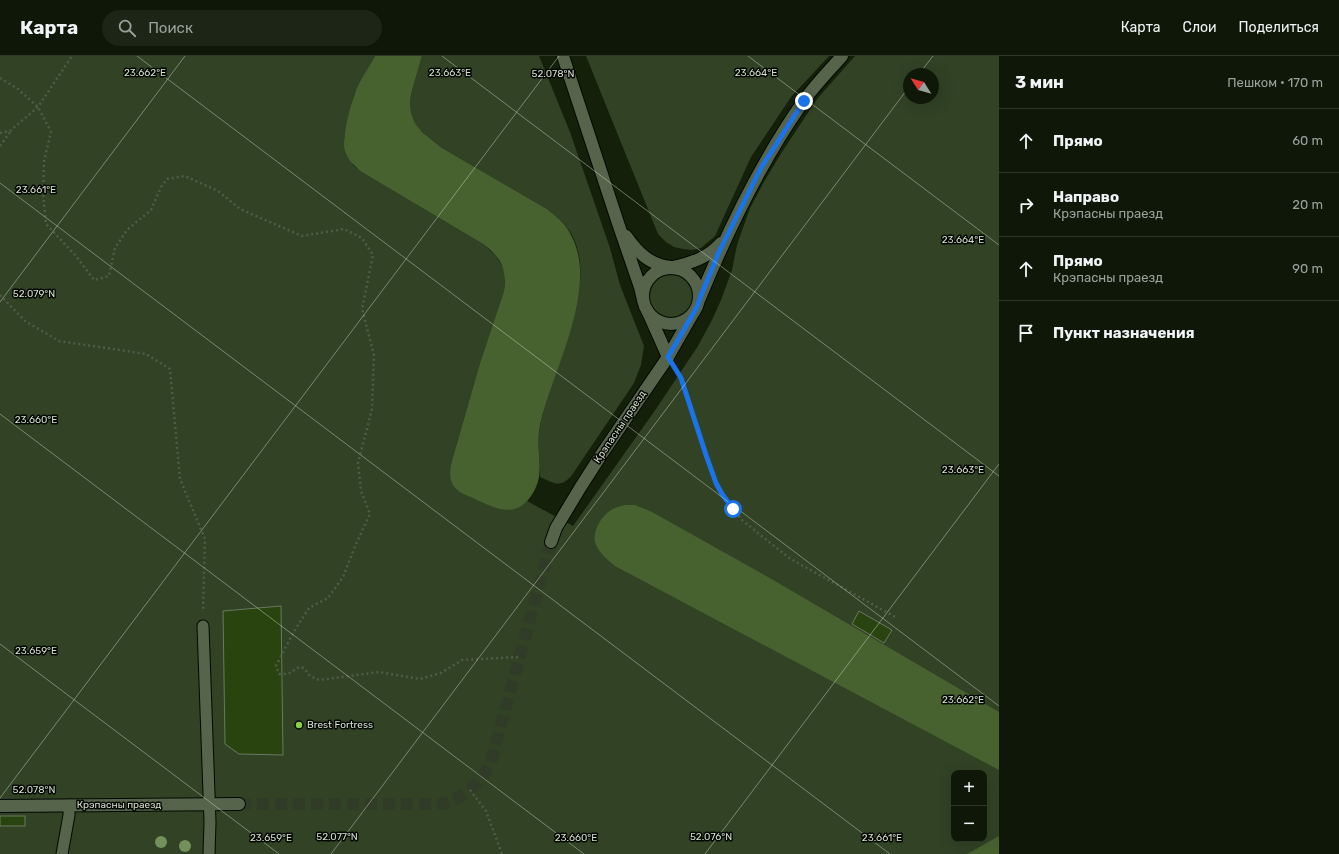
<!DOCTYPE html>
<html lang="ru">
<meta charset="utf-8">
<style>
body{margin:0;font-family:Rubik,sans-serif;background:#1d2516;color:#f1f3f6}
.controls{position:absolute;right:12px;bottom:12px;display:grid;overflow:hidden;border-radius:8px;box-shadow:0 4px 16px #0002}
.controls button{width:36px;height:36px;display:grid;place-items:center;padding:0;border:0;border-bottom:1px solid #2f3729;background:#0f1808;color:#f1f3f6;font:20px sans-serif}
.compass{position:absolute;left:903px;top:12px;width:36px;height:36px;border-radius:50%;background:#0f1808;box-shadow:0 4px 16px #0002;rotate:307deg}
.stop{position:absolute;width:12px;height:12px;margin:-9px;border:3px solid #1a73e8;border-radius:50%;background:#fff}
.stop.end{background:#1a73e8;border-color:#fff;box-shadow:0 1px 4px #0008}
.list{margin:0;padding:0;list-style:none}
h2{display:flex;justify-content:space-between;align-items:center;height:52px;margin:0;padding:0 16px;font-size:17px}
h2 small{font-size:13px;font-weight:400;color:#9ba09c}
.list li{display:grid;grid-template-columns:26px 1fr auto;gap:12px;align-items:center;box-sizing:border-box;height:64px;padding:0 16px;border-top:1px solid #2f3729}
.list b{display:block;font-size:15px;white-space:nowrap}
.list p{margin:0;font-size:13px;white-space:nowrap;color:#9ba09c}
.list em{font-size:13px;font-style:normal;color:#9ba09c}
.icon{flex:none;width:22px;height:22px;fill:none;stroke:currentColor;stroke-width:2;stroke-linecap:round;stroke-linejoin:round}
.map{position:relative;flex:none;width:999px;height:798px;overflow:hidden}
header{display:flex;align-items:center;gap:24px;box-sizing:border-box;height:56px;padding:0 20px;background:#0f1808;border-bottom:1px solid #2f3729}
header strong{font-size:19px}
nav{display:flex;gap:22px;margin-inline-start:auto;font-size:14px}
.search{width:280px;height:36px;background:#1d2516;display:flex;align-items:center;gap:10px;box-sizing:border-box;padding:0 14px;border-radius:22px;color:#9ba09c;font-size:15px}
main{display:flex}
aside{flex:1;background:#0f1808}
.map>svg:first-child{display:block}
.green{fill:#314225;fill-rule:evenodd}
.water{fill:#47622f}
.building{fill:#2a440f;stroke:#6a795f}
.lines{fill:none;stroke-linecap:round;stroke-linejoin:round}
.minor-tunnel{stroke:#313c28;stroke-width:12;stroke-dasharray:12 6;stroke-linecap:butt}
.service-casing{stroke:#020900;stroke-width:13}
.minor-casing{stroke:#020900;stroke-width:14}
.tertiary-casing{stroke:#020900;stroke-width:14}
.path{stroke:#515c48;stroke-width:2.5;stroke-dasharray:2 3;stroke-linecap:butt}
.service{stroke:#56644b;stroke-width:11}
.minor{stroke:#56644b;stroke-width:12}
.tertiary{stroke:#56644b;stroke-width:12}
.tree{fill:#74915c}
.route{stroke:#1a73e8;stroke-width:5}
.ticks{fill:none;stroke:#d6ded0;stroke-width:1;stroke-opacity:0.45}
.poi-dot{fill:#8ace47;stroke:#040802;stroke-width:1.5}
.labels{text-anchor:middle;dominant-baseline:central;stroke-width:3;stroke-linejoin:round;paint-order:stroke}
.street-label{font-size:10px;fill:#d6ded0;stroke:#040802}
.poi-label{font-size:10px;fill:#d6ded0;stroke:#040802;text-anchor:start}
.ticks-label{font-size:10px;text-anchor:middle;fill:#d6ded0;stroke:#040802;stroke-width:3;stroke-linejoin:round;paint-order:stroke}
</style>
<header>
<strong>Карта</strong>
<div class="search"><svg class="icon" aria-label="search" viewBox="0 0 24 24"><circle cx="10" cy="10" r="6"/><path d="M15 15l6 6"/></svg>Поиск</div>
<nav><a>Карта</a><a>Слои</a><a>Поделиться</a></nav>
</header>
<main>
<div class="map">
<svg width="999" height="798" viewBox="0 0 999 798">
<rect width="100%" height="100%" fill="#14200a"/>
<g class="green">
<path d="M0,0h375l-21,39 -10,43 9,27 7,6 123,73 12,11 8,12 2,7 -1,17 -24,72 -29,101 -1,11 71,31 6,-5 46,25 83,-117 42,-63 15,-28 8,-18 11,-30 5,-25 13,-37 15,-28 17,-28 35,-53 38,-43h144v798h-999zM909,18h24v24h-24zM954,717h30v66h-30z"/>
<path d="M422,0h117l31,76 40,116 10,37 24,61 -3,19 -7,18 -62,92c-12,14 -18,8 -32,2 1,-17 -4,-34 0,-51 10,-55 60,-137 32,-191 -6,-11 -16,-19 -25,-26l-105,-61 -20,-16 -7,-9 -4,-10 -1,-10 1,-9z"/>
<path d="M586,0h243l-38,41 -40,60 -36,79 -14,12 -9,2 -9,-1 -9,-2 -8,-5 -8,-8z"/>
<circle cx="671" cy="239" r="24"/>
</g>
<g class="water">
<path d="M375,0h47l-11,38 -1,9 1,10 4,10 7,9 20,16 105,61c9,7 19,15 24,26 29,54 -19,135 -31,190 -6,29 9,50 -12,75 -16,19 -37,6 -55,-2 -7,-3 -16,-6 -20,-13 -4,-7 -3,-14 -2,-21l29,-101 24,-72c3,-23 -3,-33 -21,-47l-123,-73c-6,-6 -12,-11 -15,-20 -4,-12 7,-53 13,-65 5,-11 12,-20 17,-30z"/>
<path d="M626,449h9l17,7 116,65 231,135v58l-384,-204c-7,-6 -15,-12 -19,-21 -5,-12 5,-29 15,-35 5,-3 10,-4 15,-5z"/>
<path d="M999,780v18h-32z"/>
</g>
<g class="building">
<path d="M281,550l2,149 -44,-1 -14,-10 -2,-133z"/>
<path d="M859,555l33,19 -8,13 -32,-19z"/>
<rect x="0" y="760" width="25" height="10"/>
</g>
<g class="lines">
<path class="minor-tunnel" d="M239,748h203c23,-7 36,-19 48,-39l61,-223"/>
<defs>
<g id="service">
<path d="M203,570l7,196 -1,32"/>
<path d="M62,798l7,-39v-10"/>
</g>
<g id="minor">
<path d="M563,0l56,170 21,61 3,13"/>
<path d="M626,180c12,17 24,29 45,31"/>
<path d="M647,254l21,47"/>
<path d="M551,486l5,-14 24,-40 23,-36 65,-95 24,-42"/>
<path d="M0,750l239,-2"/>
</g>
<g id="tertiary">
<path d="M673,211c18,-4 35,-9 48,-24"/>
<circle cx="671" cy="240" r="28"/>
<path d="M700,242c28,-68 60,-135 103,-196 11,-16 26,-31 39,-46"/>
</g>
</defs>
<use href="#service" class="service-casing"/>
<use href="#minor" class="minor-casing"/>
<use href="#tertiary" class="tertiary-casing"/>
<g class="path">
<path d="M0,22l18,11 20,18 13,25 -7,29 -1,31 3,32 30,32 18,24 15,-4 6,-28 12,-18 24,-20 10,-23 6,-8 18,-3 33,15 22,18 62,27 42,-7 18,9 11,17 -11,54 12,46 -2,54 -14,54 3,28 9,23 -14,30 -13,33 -15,21 -19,10 -16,25 -17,33 3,8h9l11,-7 5,1 6,8 9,4 60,-8 41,7 21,-6 21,-13 57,-3"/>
<path d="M0,77l10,-2 28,-24 34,-51"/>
<path d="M0,90l10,-14"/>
<path d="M0,239l25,26 34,20 87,13 24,15 10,110 25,60 -2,73"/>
<path d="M676,314l5,8 25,77 10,28 6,11 11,15 10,12 46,37 108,60"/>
<path d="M470,734l16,21 16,43"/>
</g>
<use href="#service" class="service"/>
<use href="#minor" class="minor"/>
<use href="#tertiary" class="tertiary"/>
</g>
<g class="tree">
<circle cx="161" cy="786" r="6"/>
<circle cx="185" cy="790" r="6"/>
</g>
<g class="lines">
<path class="route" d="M733,453l-11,-15 -6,-11 -10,-28 -25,-77 -13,-21 29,-50 3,-9 19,-46 42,-84 43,-67"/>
</g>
<path class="ticks" d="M137,0l862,650M442,0l557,420M748,0l251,189M919,18l14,-18M0,127l890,671M0,246l185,-246M0,358l584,440M0,588l279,210M0,742l559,-742M331,798l578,-767M705,798l294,-390"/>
<circle class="poi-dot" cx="299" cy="669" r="4"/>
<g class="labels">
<g class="street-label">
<text transform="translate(620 371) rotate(-56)">Крэпасны праезд</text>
<text x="119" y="749">Крэпасны праезд</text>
</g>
<g class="poi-label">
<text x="307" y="669">Brest Fortress</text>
</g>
</g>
<g class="ticks-label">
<text x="145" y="20">23.662°E</text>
<text x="450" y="20">23.663°E</text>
<text x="756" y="20">23.664°E</text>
<text x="553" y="21">52.078°N</text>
<text x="36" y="137">23.661°E</text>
<text x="963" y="187">23.664°E</text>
<text x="34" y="241">52.079°N</text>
<text x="36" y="367">23.660°E</text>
<text x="963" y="417">23.663°E</text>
<text x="36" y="598">23.659°E</text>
<text x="963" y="647">23.662°E</text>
<text x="34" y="737">52.078°N</text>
<text x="337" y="784">52.077°N</text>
<text x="711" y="784">52.076°N</text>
<text x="271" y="785">23.659°E</text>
<text x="576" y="785">23.660°E</text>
<text x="882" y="785">23.661°E</text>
</g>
</svg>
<div class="controls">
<button>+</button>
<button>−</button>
</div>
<svg class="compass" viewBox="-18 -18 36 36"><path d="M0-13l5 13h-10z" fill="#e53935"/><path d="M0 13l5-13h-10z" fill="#9ba09c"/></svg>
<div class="stop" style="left:733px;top:453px"></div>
<div class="stop end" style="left:804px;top:45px"></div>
</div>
<aside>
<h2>3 мин<small>Пешком · 170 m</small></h2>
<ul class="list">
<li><svg class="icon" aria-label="ahead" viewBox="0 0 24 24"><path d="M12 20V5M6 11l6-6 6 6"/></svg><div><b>Прямо</b></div><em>60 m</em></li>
<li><svg class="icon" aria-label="right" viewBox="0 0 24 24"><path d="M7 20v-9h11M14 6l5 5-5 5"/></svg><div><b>Направо</b><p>Крэпасны праезд</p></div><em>20 m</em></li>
<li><svg class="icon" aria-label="ahead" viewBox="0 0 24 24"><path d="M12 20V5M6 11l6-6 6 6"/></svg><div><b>Прямо</b><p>Крэпасны праезд</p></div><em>90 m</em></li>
<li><svg class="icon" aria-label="arrive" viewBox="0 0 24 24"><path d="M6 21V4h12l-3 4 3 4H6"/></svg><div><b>Пункт назначения</b></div></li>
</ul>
</aside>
</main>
